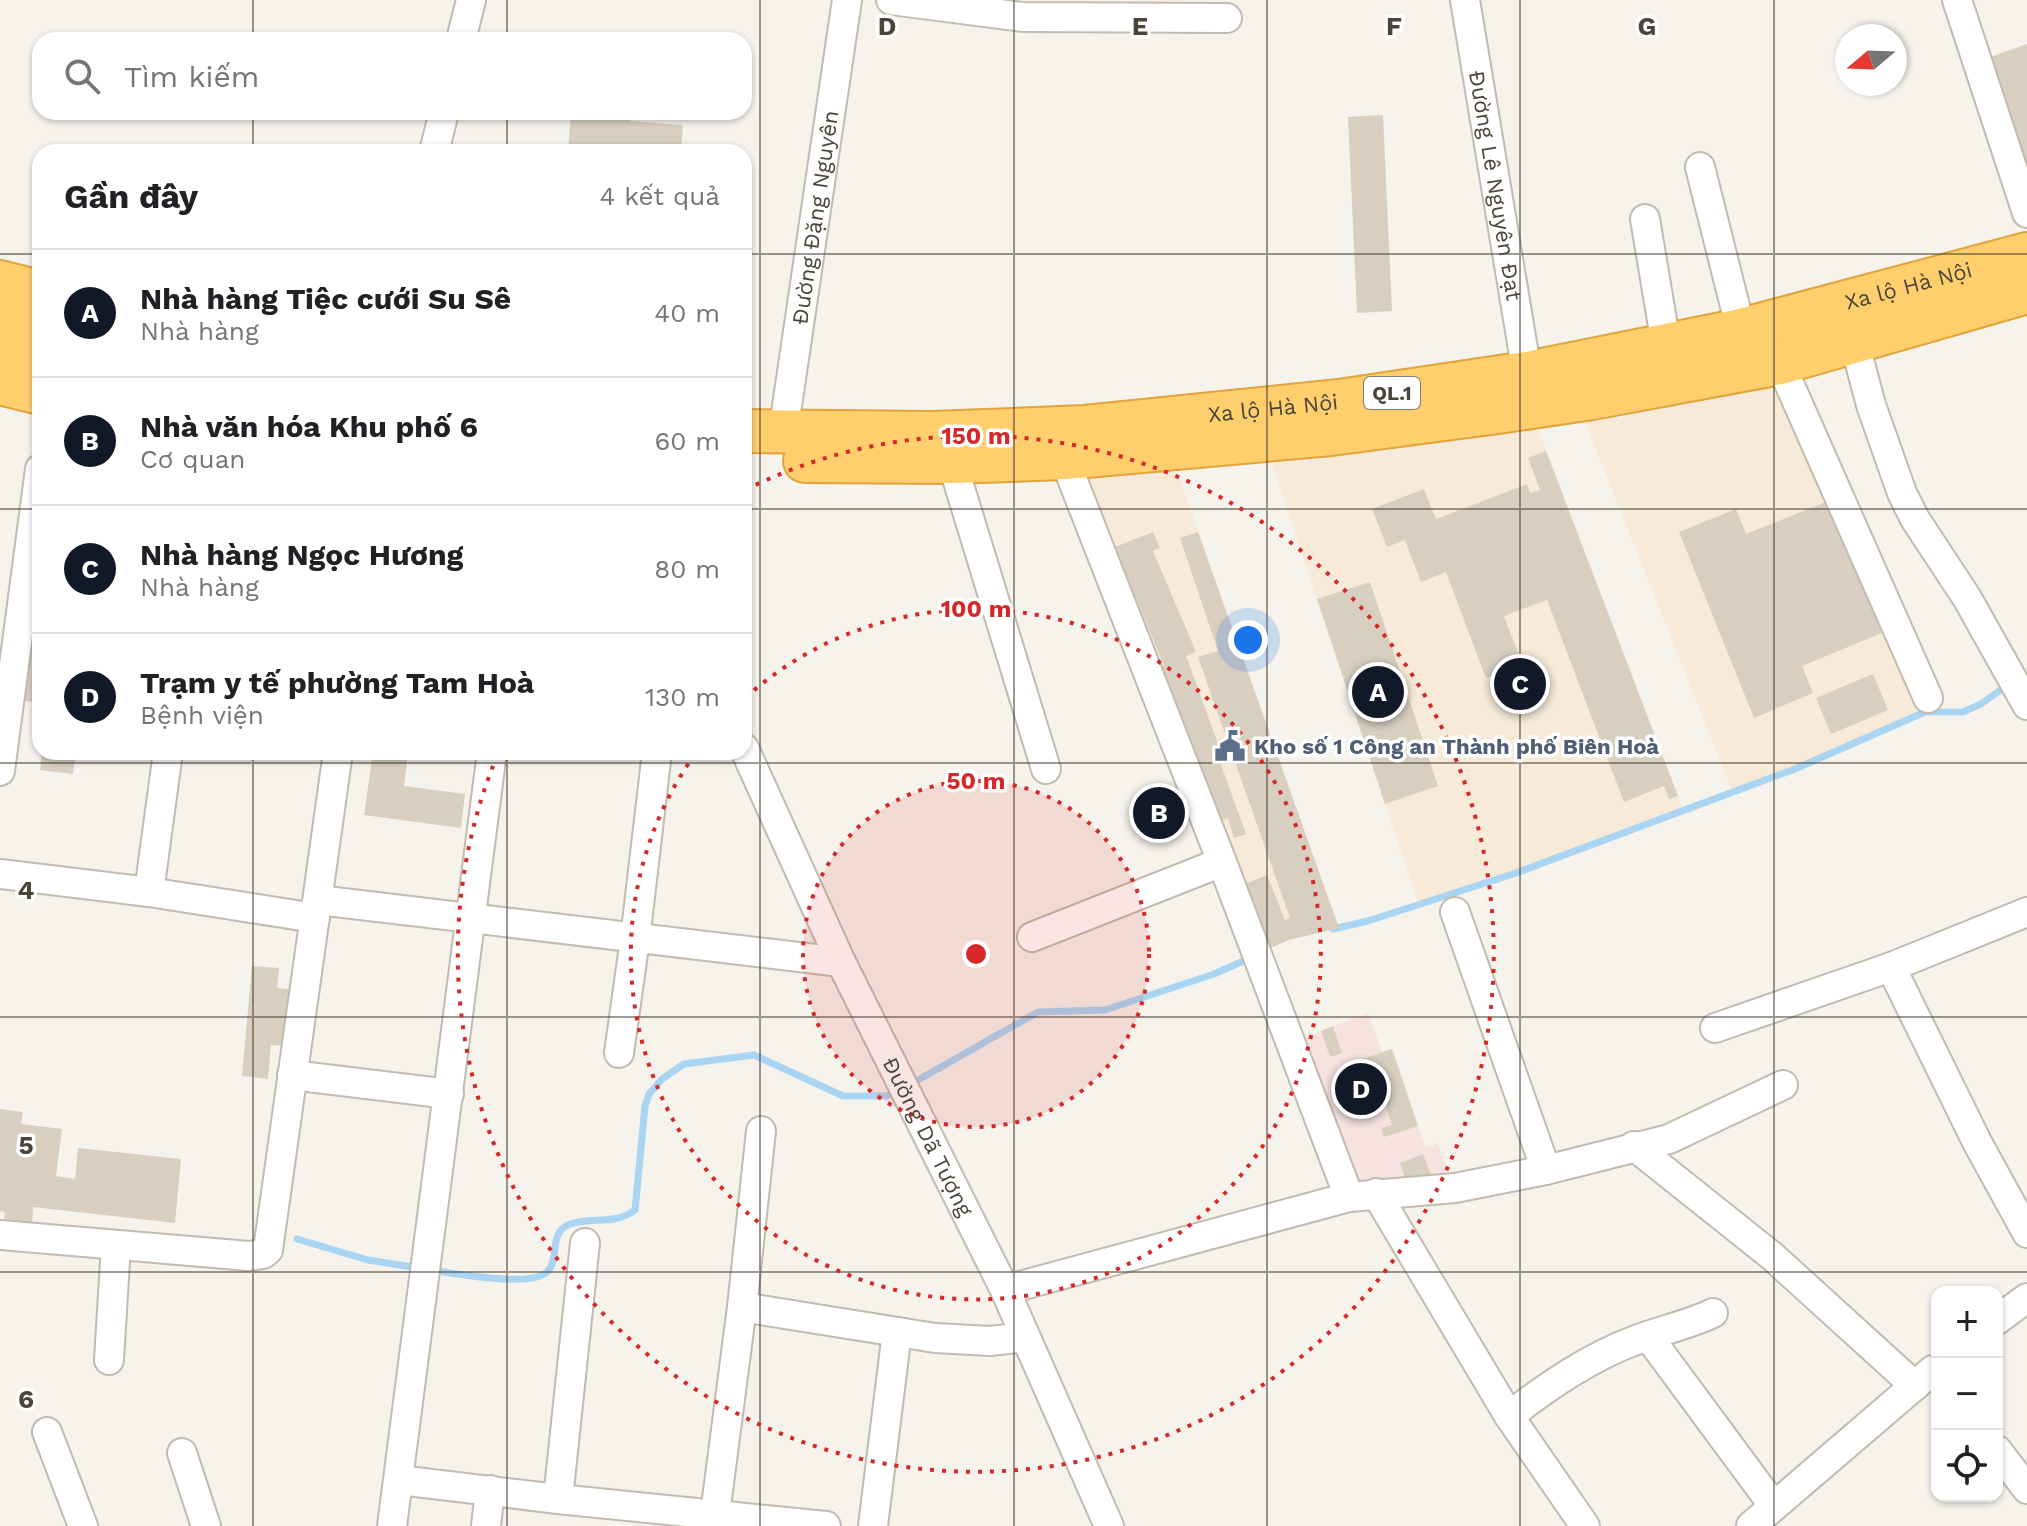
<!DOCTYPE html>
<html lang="vi">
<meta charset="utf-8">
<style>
body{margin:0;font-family:"Work Sans",sans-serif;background:#f2f2f2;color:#202124}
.controls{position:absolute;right:24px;bottom:24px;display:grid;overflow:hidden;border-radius:16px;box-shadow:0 2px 6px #0004}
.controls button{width:72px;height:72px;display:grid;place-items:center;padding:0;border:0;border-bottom:2px solid #e0e0e0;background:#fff;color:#202124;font:40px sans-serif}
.compass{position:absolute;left:1835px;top:24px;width:72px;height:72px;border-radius:50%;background:#fff;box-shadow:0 2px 6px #0004;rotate:251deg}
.you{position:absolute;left:1248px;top:640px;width:28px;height:28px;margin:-20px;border:6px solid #fff;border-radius:50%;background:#1a73e8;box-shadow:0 0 0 12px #1a73e833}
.badge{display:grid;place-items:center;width:52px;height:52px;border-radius:50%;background:#111827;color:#fff;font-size:26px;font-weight:700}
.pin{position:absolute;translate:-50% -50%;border:4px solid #fff;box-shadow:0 2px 8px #0006}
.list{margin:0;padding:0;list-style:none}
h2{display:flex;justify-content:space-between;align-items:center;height:104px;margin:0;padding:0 32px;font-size:34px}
h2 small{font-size:26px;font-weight:400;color:#757577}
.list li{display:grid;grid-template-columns:52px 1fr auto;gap:24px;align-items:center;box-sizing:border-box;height:128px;padding:0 32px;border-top:2px solid #e0e0e0}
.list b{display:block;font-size:30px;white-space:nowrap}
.list p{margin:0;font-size:26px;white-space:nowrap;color:#757577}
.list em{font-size:26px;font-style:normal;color:#757577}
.icon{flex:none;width:44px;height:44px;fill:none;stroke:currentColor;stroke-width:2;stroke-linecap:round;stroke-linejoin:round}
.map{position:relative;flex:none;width:2027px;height:1526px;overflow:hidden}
.search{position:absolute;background:#fff;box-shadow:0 2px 6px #0004;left:32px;top:32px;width:720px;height:88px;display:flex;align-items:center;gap:20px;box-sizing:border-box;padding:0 28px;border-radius:24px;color:#757577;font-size:30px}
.panel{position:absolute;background:#fff;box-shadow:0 2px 6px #0004;left:32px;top:144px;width:720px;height:616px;border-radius:24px}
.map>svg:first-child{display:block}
.commercial{fill:#f7ead8}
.medical{fill:#f6e3e0}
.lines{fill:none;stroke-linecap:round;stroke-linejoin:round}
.stream{stroke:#a9d4f2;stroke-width:7}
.building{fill:#d8cfc1}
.minor-casing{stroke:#c2bbae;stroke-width:32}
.highway-casing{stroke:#e0a43c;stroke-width:46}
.minor{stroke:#fff;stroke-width:28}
.highway{stroke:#ffcf6e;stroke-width:42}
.grid{fill:none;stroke:#4b4439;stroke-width:2;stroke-opacity:0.55}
.ring{fill:none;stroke:#d62828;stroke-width:4;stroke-dasharray:4 8}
.labels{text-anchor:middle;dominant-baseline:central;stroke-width:7;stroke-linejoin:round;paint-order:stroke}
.shield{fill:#fff;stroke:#817c74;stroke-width:2}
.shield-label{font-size:20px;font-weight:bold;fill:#4b4439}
.street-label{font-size:22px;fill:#4b4439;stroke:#fff}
.service-label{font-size:22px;font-weight:bold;fill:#4e5e75;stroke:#fff;text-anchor:start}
.grid-label{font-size:26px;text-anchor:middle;font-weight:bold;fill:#4b4439;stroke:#fff;stroke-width:7;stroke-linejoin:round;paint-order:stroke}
.centre{fill:#d62828;stroke:#fff;stroke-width:4}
.ring-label{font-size:24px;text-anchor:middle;font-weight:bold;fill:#d62828;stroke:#fff;stroke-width:7;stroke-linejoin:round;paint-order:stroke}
</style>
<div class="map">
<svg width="2027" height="1526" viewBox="0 0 2027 1526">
<rect width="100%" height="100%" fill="#f6f3ec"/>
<g class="commercial">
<path d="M1777,376l148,336 -192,81 -151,-379z"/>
<path d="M1535,421l149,390 -171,63 -95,30 -149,-450z"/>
<path d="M1174,463l165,465 -50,12 -25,11 -187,-481z"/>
</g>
<path class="medical" d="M1368,1013l14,39 10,-3 33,98 13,-4 13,37 -97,8 -56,-148z"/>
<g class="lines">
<g class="stream">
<path d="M1333,929l35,-8 145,-47 282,-105 130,-57h38l18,-8 28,-20"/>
<path d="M911,1084l127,-72 67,-2 109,-36 36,-16"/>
<path d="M297,1239l71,21 51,8"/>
<path d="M431,1270c23,3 99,18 116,2 14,-14 0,-39 23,-48 22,-8 44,2 65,-14l10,-104 4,-12 13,-15 22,-15 70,-9 89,41h43l14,-6"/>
</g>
</g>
<g class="building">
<path d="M2027,44v141l-45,-125z"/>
<path d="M571,112h60l-1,9 53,4 -2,27h-113z"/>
<path d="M1383,115l9,196 -35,2 -9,-196z"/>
<path d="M1546,451l132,345 -9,3 -5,-13 -40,16 -77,-202 -43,16 18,48 -36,14 -40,-106 -25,10 -16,-42 -18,7 -15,-38 52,-20 12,30 91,-35 3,9 10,-3 -12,-32z"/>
<path d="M1831,500l58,130 -87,36 11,27 -59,25 -75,-186 57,-23 10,25z"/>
<path d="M1153,532l7,16 -7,3 43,101 -10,4 38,104 -4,2 26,72 -12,4 -6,-20 -12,4 -61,-153 9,-3 -49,-119z"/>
<path d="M1198,532l141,396 -50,12 -25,11 -24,-65 27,-11 18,45 5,-2 -92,-261 20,-6 -38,-113z"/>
<path d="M1370,582l68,204 -53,18 -68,-205z"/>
<path d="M18,646l22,2 -6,54 -23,-3z"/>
<path d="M1873,674l15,36 -57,24 -15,-36z"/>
<path d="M42,752h34l-3,22 -33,-4z"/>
<path d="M373,752h35l-4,34 61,8 -4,34 -97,-13z"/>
<path d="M1163,788l16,41 -24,9 -16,-41z"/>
<path d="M252,966l27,2 -2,20 12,1 -5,57 -13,-1 -3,34 -26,-3z"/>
<path d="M1333,1026l9,27 -12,4 -9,-26z"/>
<path d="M1392,1049l26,77 -34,11 -3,-9 11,-3 -7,-21 -11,3 -8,-22 10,-3 -2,-7 -11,4 -6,-18z"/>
<path d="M0,1109l23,3 -2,12 41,5 -6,47 19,3 3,-31 103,11 -6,64 -142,-16 -1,17 -28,-3 1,-9 -5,-1z"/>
<path d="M1423,1154l11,28 -26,3 -8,-22z"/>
</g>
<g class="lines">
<defs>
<g id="minor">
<path d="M891,0l132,17 204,1"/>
<path id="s1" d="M1465,0l62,373"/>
<path d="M1957,0l70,213"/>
<path d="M461,40l10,-40"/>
<path d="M434,152l10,-40"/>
<path d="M1700,167l41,163"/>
<path d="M1645,219l21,125"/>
<path d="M1854,341l17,64 31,88 13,26 52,79 60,107"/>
<path d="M1780,363l148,335"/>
<path id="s2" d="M783,433l64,-433"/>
<path d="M1064,458l158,404 127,335"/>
<path d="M952,462l94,307"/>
<path id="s3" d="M744,748l97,214 164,328 104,236"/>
<path d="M0,771l40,-302"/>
<path d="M0,874l149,18 166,26"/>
<path d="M149,892l19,-140"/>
<path d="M318,900l523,62"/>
<path d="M1455,912l91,258"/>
<path d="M1032,937l190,-75"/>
<path d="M1891,967l86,175 50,91"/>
<path d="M1715,1028l176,-61 136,-55"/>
<path d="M619,1053l16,-114 22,-187"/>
<path d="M292,1075l157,19"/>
<path d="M1634,1146l138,110 143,130"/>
<path d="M1376,1193l133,223 76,110"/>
<path d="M0,1235l249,21 14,-2 5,-4 70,-498"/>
<path d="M1005,1290l344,-93 106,-9 91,-18 123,-31 114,-54"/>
<path d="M742,1307l193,31 55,3 35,-4"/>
<path d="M1997,1320l30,-22"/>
<path d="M1648,1336l125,169"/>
<path d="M109,1360l7,-115"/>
<path d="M1509,1416c39,-30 81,-59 127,-76 26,-10 52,-15 77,-27"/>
<path d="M47,1432l36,94"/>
<path d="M1997,1450l30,39"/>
<path d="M182,1453l24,73"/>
<path d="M399,1480l159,19 268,27"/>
<path d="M558,1499l27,-256"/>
<path d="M715,1514l27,-207 19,-176"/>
<path d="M392,1526l100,-774"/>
<path d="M486,1526l4,-36"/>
<path d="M873,1526l24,-194"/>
<path d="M1751,1526l182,-156"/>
</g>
<g id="highway">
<path d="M0,282l40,10"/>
<path d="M0,318l40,9"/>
<path d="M0,348l40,10"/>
<path d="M0,383l40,10"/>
<path id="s4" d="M744,431l189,2 152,-6 254,-26 188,-28 214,-43 286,-76"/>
<path d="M805,461l147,1 112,-4 267,-24 167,-22 94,-14 188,-35 247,-71"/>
</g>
</defs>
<use href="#minor" class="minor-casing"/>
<use href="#highway" class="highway-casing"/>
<use href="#minor" class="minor"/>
<use href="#highway" class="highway"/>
</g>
<path class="grid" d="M253,0v40M507,0v40M760,0v1526M1014,0v1526M1267,0v1526M1520,0v1526M1774,0v1526M253,112v40M507,112v40M0,254h40M744,254h1283M0,509h40M744,509h1283M253,752v774M507,752v774M0,763h2027M0,1017h2027M0,1272h2027"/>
<circle cx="976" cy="954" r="173" fill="#d62828" fill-opacity=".12"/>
<g class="ring">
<circle cx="976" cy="954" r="173"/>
<path d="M745 698A345 345 0 1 1 695 754"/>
<path d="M745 490A518 518 0 1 1 497 756"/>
</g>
<defs>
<symbol id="civic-bare" viewBox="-9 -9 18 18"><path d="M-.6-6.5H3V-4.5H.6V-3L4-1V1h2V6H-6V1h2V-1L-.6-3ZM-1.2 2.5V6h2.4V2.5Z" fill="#5c6f8a" stroke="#fff" stroke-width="2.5" paint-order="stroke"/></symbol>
</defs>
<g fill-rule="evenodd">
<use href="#civic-bare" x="1208" y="724" width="44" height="44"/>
</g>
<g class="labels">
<rect class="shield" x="1364" y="377" width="56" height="32" rx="6"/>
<g class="shield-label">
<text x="1392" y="393">QL.1</text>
</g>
<g class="street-label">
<text stroke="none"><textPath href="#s1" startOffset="188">Đường Lê Nguyên Đạt</textPath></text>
<text stroke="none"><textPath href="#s2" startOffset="218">Đường Đặng Nguyên</textPath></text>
<text stroke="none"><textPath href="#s4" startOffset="1178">Xa lộ Hà Nội</textPath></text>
<text stroke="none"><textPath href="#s4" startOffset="530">Xa lộ Hà Nội</textPath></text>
<text stroke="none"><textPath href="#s3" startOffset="430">Đường Dã Tượng</textPath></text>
</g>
<g class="service-label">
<text x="1254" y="746">Kho số 1 Công an Thành phố Biên Hoà</text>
</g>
</g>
<g class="grid-label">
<text x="887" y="35">D</text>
<text x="1140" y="35">E</text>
<text x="1394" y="35">F</text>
<text x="1647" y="35">G</text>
<text x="26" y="899">4</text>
<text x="26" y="1154">5</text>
<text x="26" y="1408">6</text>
</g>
<circle cx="976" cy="954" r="12" class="centre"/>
<g class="ring-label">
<text x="976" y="444">150 m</text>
<text x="976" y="617">100 m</text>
<text x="976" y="789">50 m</text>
</g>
</svg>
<div class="controls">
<button>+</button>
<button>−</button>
<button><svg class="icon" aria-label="locate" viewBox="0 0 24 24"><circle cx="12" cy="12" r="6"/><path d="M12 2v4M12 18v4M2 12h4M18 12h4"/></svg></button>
</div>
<svg class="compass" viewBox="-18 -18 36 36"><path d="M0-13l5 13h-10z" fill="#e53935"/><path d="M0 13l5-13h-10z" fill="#757577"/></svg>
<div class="you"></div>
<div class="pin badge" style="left:1378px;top:692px">A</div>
<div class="pin badge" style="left:1159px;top:813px">B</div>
<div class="pin badge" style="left:1520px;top:684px">C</div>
<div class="pin badge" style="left:1361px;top:1089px">D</div>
<div class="search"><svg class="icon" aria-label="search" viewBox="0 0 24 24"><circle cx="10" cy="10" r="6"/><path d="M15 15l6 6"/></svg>Tìm kiếm</div>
<section class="panel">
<h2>Gần đây<small>4 kết quả</small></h2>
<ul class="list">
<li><span class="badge">A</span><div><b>Nhà hàng Tiệc cưới Su Sê</b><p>Nhà hàng</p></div><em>40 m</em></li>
<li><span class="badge">B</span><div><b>Nhà văn hóa Khu phố 6</b><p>Cơ quan</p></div><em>60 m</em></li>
<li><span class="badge">C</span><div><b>Nhà hàng Ngọc Hương</b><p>Nhà hàng</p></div><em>80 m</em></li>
<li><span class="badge">D</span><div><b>Trạm y tế phường Tam Hoà</b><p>Bệnh viện</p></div><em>130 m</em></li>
</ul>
</section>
</div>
